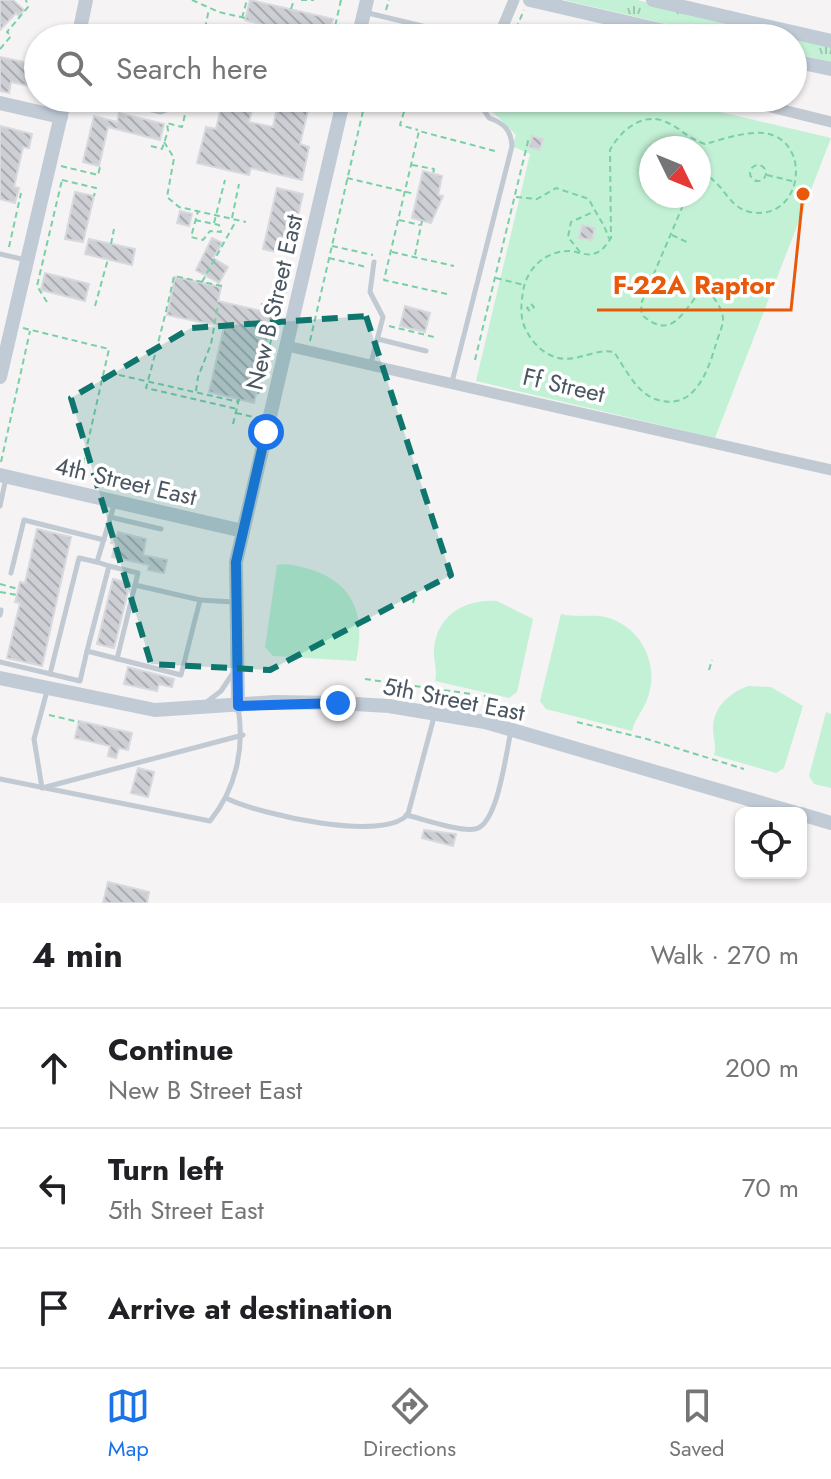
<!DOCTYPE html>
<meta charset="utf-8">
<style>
body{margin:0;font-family:Jost,sans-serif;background:#f6f6f6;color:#202124}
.controls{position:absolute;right:24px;bottom:24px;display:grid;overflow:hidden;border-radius:12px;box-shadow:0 2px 6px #0004}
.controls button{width:72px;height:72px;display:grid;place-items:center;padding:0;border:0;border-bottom:2px solid #e0e0e0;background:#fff;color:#202124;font:40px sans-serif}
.compass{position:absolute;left:639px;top:136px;width:72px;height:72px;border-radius:50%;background:#fff;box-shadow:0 2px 6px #0004;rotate:133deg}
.stop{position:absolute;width:24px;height:24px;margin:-18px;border:6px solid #1a73e8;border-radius:50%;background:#fff}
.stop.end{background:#1a73e8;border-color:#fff;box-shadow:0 2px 8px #0008}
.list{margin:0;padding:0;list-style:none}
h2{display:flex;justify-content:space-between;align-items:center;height:104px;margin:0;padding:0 32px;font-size:34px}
h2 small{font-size:26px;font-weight:400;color:#757577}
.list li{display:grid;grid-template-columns:52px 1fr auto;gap:24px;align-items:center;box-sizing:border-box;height:120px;padding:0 32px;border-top:2px solid #e0e0e0}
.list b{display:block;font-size:30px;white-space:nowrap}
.list p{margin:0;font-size:26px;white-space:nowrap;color:#757577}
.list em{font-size:26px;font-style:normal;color:#757577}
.icon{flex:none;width:44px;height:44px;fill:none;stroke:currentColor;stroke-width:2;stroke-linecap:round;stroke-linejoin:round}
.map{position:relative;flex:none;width:831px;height:903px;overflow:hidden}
.search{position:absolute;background:#fff;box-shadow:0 2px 6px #0004;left:24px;right:24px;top:24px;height:88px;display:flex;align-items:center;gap:20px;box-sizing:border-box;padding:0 28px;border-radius:44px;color:#757577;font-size:30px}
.sheet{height:464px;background:#fff}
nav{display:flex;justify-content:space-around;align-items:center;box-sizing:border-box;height:112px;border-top:2px solid #e0e0e0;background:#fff;font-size:22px;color:#757577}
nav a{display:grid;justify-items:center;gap:4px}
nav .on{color:#1a73e8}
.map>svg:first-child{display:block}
.grass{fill:url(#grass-tufts)}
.park{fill:#c3f1d5;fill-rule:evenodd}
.building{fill:url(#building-back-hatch);stroke:#d7d9de;stroke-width:2}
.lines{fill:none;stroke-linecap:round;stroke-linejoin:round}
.path{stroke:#7ad0a6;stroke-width:2;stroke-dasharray:6 4;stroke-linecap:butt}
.lane{stroke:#c1cad2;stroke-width:5}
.street{stroke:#c1cad2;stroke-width:11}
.secondary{stroke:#c1cbd6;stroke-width:14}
.route{stroke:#1a73e8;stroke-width:10}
.marked{fill:#0f766e;fill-opacity:0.2;stroke:#0f766e;stroke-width:6;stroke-dasharray:16 10;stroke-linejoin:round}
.labels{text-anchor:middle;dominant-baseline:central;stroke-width:7;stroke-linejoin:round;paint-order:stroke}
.street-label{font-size:24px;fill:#4a5661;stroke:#fff}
.leader{fill:none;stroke:#e8590c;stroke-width:3}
.callout-dot{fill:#e8590c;stroke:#fff;stroke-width:3}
.callout-label{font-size:26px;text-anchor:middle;font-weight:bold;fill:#e8590c;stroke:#fff;stroke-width:7;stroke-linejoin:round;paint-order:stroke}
</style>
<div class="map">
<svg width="831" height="903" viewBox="0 0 831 903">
<defs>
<pattern id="grass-tufts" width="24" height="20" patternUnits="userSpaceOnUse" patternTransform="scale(2)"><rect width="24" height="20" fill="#c3f1d5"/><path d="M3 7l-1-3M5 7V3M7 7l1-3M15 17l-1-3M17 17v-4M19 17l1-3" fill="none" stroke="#a0c6b0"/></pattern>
<pattern id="building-back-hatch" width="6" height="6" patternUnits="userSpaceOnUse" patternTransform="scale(2)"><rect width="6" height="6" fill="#cdcfd5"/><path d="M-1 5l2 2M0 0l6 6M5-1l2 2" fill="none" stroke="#a8abb0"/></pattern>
</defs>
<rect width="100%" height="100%" fill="#f5f3f3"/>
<path class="grass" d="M564,0h73l194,45v17l-38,-9v-15h-66z"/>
<g class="park">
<path d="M488,98h173l170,40 -116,300 -239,-57 54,-227 -18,-8 4,-11 -29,-29zM651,148h48v48h-48z"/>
<path d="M284,564c59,7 85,38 72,97l-83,-5 -8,-9 12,-82z"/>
<path d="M497,601l36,18 -16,73 -8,6 -74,-17c3,-11 -2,-20 -1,-32 3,-34 31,-50 63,-48z"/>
<path d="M561,614c16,4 29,0 44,3 35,8 55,47 43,80 -4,13 -13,21 -16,34l-86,-22 -6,-8z"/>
<path d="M748,686l23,1 32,19 -19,62 -8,5 -62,-18c3,-10 -1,-16 -1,-26 0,-22 16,-36 35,-43z"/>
<path d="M826,712l5,2v74l-17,-4 -5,-8z"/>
</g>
<g class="building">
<path d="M0,0h13l11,10 -5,6 -3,-3 -16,17z"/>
<path d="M250,0l83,19 -5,19h-30l1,-5 -24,-6 -1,9 -12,-3 2,-8 -19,-5z"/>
<path d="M0,57l38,8v23l-27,-6 -2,11 -9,-2z"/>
<path d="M223,98h32l-6,24 24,5 6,-29h32l-11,46 9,3 -7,33 -51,-12 -2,7 -52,-12 9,-36 10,2z"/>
<path d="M119,113l45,11 -4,16 -52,-13 -9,39 -16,-4 11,-46 23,6z"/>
<path d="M0,126l32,8 -3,14 -6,-1 -9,40 5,1 -4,15 -15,-4z"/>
<path d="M532,136l11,3 -3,11 -11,-3z"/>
<path d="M423,171l19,5 -4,19 5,1 -12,27 -19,-5z"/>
<path d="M277,188l26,6 -14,61 -26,-6z"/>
<path d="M75,192l19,4 -11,46 -18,-3z"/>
<path d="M180,211l12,3 -3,12 -12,-3z"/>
<path d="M582,225l13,3 -3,12 -13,-2z"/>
<path d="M212,238l10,5 -9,15 15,9 -9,16 -23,-13z"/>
<path d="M89,239l46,10 -3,16 -47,-11z"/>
<path d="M45,273l44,11 -4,17 -44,-11z"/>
<path d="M175,277l46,10 -3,14 56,13 -20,89 -45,-11 15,-65 -57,-12z"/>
<path d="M405,306l25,7 -5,19 -25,-6z"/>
<path d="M37,529l34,8 -29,129 -35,-8 13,-55 -5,-1 2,-7 3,-13 5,1z"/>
<path d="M118,532l28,7 -3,16 24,5 -3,13 -16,-3 1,-5 -37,-8 3,-13 -4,-1 2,-8 4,1z"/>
<path d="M113,579l17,4 -16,65 -17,-4z"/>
<path d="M128,667l46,12 -2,8 -13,-3 -2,7 -33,-7z"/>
<path d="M79,721l53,12 -4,17 -9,-2 -3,10 -8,-2 2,-10 -35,-8z"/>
<path d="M138,768l16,4 -6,25 -17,-4z"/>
<path d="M424,830l32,4 -3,12 -31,-8z"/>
<path d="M108,882l41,10 -2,11h-44z"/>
</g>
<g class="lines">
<g class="path">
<path d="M192,0l27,12 26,6"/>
<path d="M301,0h13"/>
<path d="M291,9l3,-9"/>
<path d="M386,10l3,-10"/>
<path d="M242,18l5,-18"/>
<path d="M333,35l8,-35"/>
<path d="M392,35l14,3"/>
<path d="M203,38l6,-29"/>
<path d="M512,38l12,-28"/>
<path d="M0,49l11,-13 -4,-4 21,-25 -2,-7"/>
<path d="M152,98l14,3"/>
<path d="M407,102l-7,23 18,5"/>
<path d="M188,106l14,3"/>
<path d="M164,142l10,16 -7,39 12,10 67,15"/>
<path d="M151,146l11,3 6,-18 -1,-8 15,4 7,-29"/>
<path d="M412,165l22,4 -1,5"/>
<circle cx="758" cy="173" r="8"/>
<path d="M61,166l37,9 2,-8"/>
<path d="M767,175l29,7"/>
<path d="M347,178l68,16"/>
<path d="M62,180l34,8 -2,8"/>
<path d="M801,192h4v5l-5,-1z"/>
<path d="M687,196l-46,108 1,11c29,25 39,0 57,-22l10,-2c6,9 14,18 14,28 0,8 -5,17 -7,25 -8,27 -22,69 -61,55 -19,-7 -30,-31 -41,-47 -21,-4 -38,12 -59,5 -13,-4 -24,-16 -30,-29 -5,-11 -4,-24 -2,-36 3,-23 22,-41 46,-41 7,0 17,5 24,3 9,-2 13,-9 18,-16l-1,-88c10,-19 33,-39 56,-28 14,6 23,17 39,22 15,-4 32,-10 49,-11 60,-5 53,90 -4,79 -23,-5 -26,-30 -47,-38l-4,2"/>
<path d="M516,197l21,2 19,-11 33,11c7,16 15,23 20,40"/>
<path d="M232,218l7,-34"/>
<path d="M195,220l24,5 2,7 -11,-1 -7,9 -12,-3 7,-26"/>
<path d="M399,220l21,5"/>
<path d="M214,223l11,-43"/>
<path d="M672,235l17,8"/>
<path d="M111,244l3,-15"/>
<path d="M332,246l41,9"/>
<path d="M9,247l12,-54"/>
<path d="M392,252l62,14"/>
<path d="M580,252l-12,-15 3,-15 20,-9"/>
<path d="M415,255l7,-34"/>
<path d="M329,258l37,9"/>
<path d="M496,278l28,7"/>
<path d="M202,282l34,-61"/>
<path d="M222,286l-48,-10c-8,38 -18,75 -28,112l91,21"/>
<path d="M447,294l-63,-14 35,-149 76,20"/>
<path d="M47,302l-10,-16 25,-106"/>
<path d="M261,304l18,3"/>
<path d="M531,304l3,3 -4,4 -3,-3z"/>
<path d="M95,306l13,-47"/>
<path d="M389,326l45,11"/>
<path d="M23,328l86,21 -27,119"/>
<path d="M310,341l56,-243"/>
<path d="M475,360l54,-223"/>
<path d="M119,375l120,27"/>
<path d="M196,391l2,-14 13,-33 7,-39"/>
<path d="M258,394l21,-87 9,-19"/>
<path d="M236,413l22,5"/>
<path d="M233,424l6,-25"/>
<path d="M1,462l29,-131"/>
<path d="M0,584l18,5"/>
<path d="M0,592l17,3"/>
<path d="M413,603l3,-12"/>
<path d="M709,670l3,-10"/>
<path d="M365,679l121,17"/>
<path d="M49,715l30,7"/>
<path d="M577,722l70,17 97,30"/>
</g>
<g class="lane">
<path d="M368,13l104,25"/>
<path d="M189,38l1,-3"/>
<path d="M99,98l62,14 11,-4 4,-10"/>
<path d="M0,254l26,6"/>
<path d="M378,339l48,12"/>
<path d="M371,363l12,-46 -13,-25 4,-30"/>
<path d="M452,382l60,-236c-1,-16 -8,-23 -23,-28l-13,-20"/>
<path d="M115,502l-18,60 12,4 -22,85 94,24 19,-75 -65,-15"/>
<path d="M0,506l6,-28"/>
<path d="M110,517l51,12"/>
<path d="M109,566l29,7 -21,86"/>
<path d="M11,573l13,-53 80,20"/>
<path d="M200,600l33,2"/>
<path d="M0,615l1,-5"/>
<path d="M0,662l80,19 7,-30"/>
<path d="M50,674l29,-116 18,4"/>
<path d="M47,691l-13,48 8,49 201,-53"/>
<path d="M208,701l13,-10 12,-18"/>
<path d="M0,779l210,42c26,-32 35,-73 28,-114"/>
<path d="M228,799c31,15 156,44 180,15l26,-97"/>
<path d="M406,815c17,4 54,17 69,14 23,-4 31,-77 36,-98"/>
</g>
<g class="street">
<path d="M498,38l16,-38"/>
<path d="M734,98l97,24"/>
<path d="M287,346l544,124"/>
</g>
<g class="secondary">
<path d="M530,0l165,38"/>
<path d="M653,0l178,41"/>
<path d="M78,38l8,-38"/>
<path d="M358,38l9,-38"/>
<path d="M793,61l38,8"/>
<path d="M0,103l61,14"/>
<path d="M0,377l65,-279"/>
<path d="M0,475l243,56"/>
<path d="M0,678l155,32 120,-8 63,1 51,3 96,16 311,91"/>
<path d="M238,706l-2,-144 108,-464"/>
<path d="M801,814l30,9"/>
</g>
</g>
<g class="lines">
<path class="route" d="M266,432l-30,130 2,144 100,-3"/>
</g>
<path class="marked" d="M366,316l85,259 -181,95 -119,-6 -80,-266 120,-70z"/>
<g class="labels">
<g class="street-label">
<text transform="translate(274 302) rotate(-77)">New B Street East</text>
<text transform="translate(564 385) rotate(13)">Ff Street</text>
<text transform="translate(126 481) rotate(13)">4th Street East</text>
<text transform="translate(454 699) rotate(11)">5th Street East</text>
</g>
</g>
<path class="leader" d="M803 194L791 310H597"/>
<circle class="callout-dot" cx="803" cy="194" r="8"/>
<g class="callout-label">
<text x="694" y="294">F-22A Raptor</text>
</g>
</svg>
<div class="controls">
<button><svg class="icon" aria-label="locate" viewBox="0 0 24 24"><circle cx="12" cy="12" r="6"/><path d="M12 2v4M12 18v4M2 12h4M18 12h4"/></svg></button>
</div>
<svg class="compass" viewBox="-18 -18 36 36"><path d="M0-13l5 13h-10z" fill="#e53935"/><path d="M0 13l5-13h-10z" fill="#757577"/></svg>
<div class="stop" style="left:266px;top:432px"></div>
<div class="stop end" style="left:338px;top:703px"></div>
<div class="search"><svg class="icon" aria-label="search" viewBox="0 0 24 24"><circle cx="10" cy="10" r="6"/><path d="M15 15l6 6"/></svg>Search here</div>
</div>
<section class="sheet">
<h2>4 min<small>Walk · 270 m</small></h2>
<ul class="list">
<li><svg class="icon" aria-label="ahead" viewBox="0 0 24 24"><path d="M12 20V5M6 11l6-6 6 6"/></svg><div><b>Continue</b><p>New B Street East</p></div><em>200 m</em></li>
<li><svg class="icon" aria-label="left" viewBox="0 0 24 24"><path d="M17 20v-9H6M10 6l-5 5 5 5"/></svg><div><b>Turn left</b><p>5th Street East</p></div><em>70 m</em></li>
<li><svg class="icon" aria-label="arrive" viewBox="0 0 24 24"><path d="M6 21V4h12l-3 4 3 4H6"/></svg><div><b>Arrive at destination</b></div></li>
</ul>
</section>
<nav>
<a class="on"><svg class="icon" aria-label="map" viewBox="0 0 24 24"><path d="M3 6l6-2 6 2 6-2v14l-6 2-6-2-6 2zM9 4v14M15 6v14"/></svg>Map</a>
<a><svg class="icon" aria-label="directions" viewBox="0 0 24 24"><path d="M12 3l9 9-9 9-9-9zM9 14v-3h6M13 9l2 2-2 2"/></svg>Directions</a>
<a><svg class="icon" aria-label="saved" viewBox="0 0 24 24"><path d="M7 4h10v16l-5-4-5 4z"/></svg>Saved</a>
</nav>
